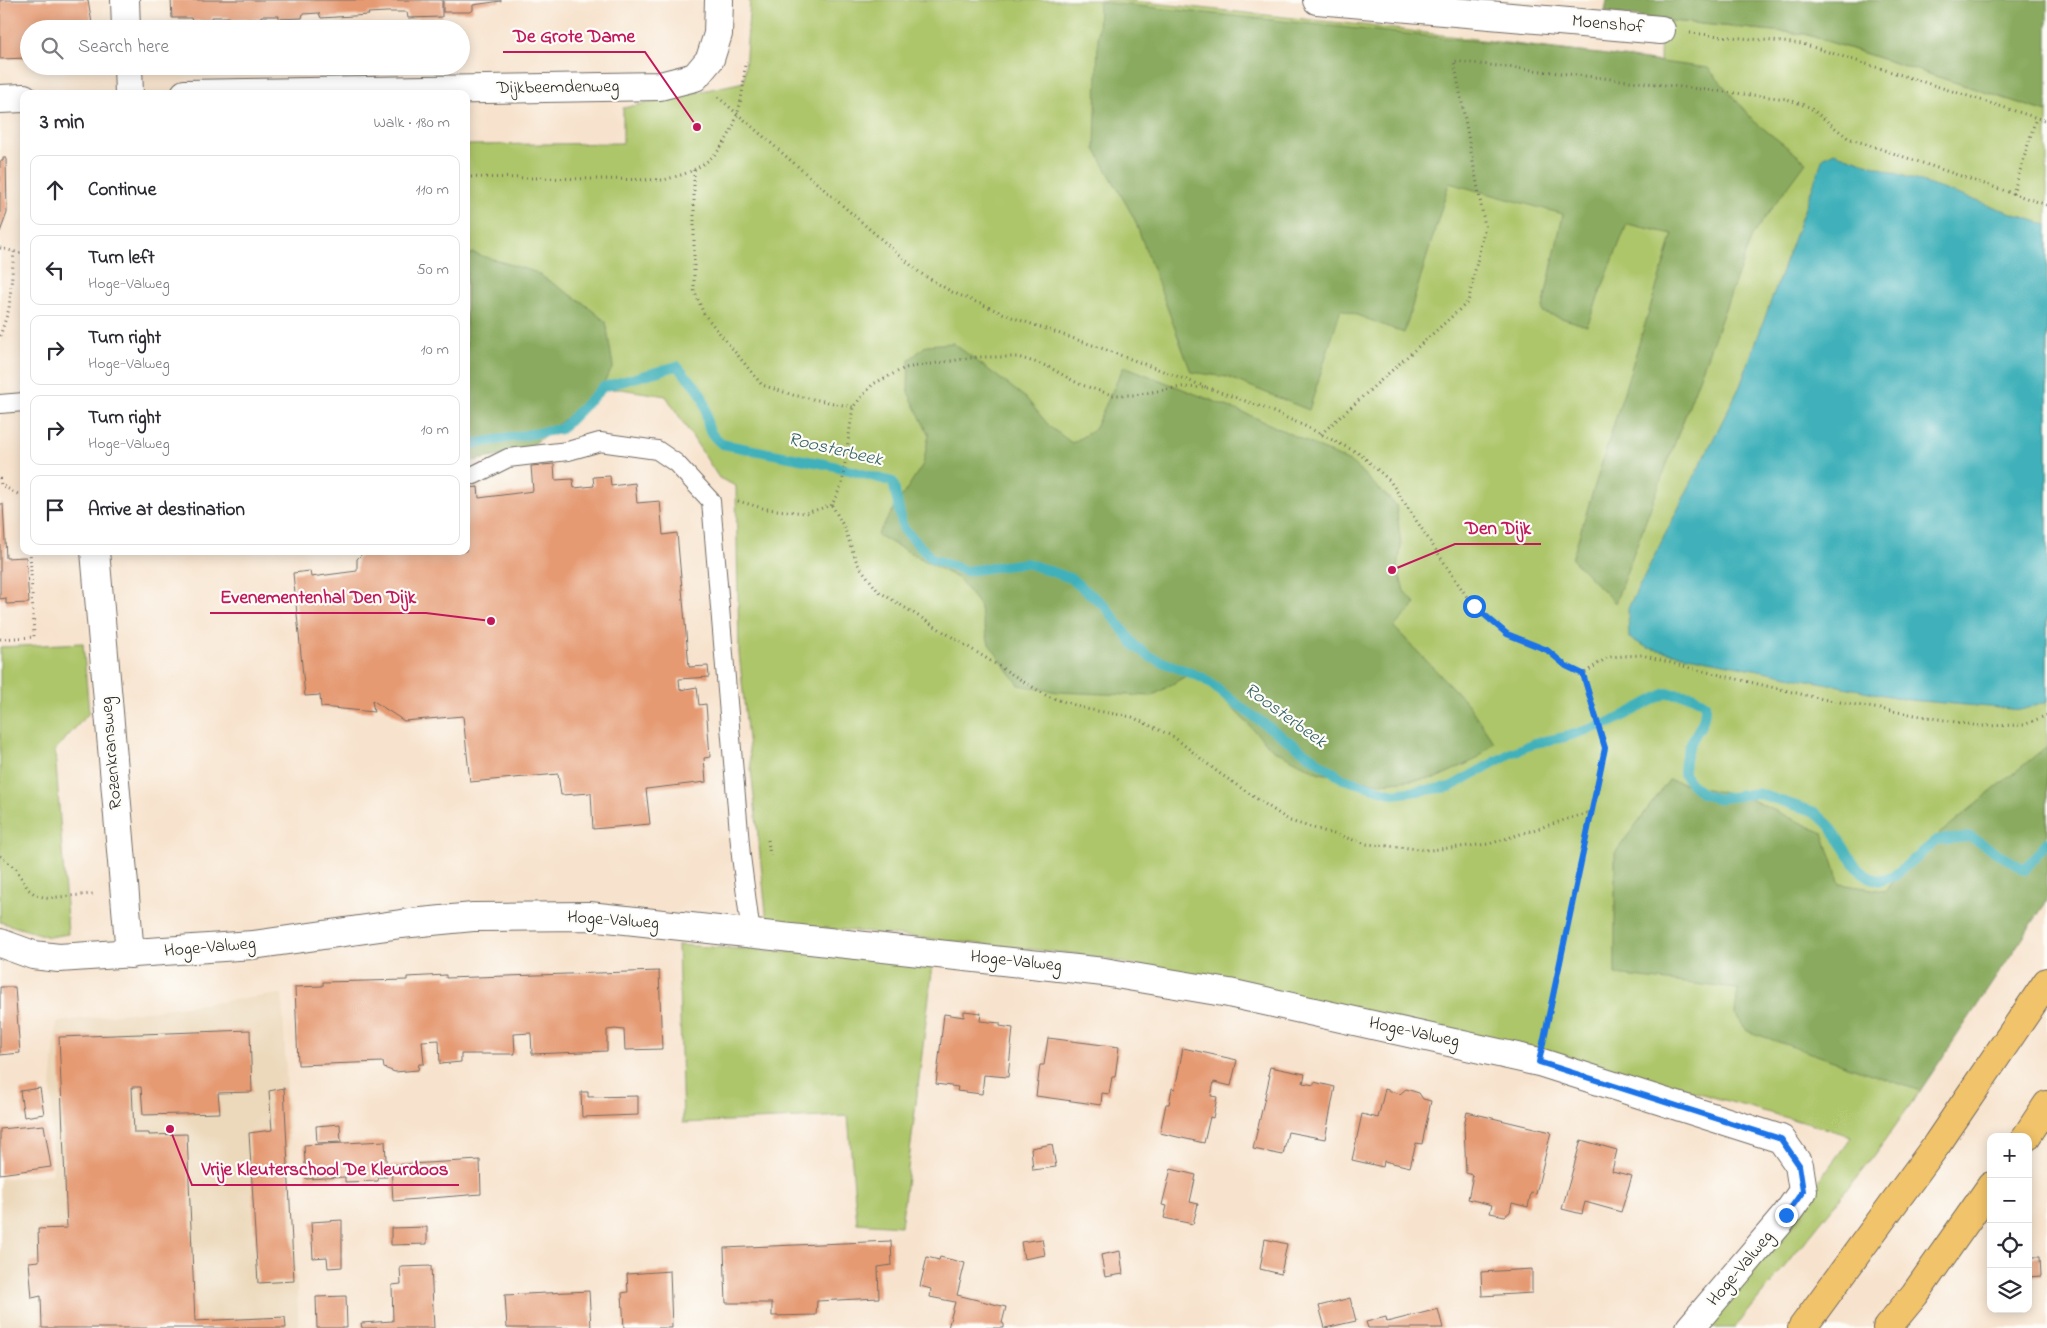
<!DOCTYPE html>
<meta charset="utf-8">
<style>
body{margin:0;font-family:"Indie Flower",sans-serif;background:#f2f2f3;color:#2b2b33}
.controls{position:absolute;right:15px;bottom:15px;display:grid;overflow:hidden;border-radius:10px;box-shadow:0 2px 12px #0003}
.controls button{width:45px;height:45px;display:grid;place-items:center;padding:0;border:0;border-bottom:1px solid #e1e1e2;background:#fff;color:#2b2b33;font:25px sans-serif}
.stop{position:absolute;width:15px;height:15px;margin:-11px;border:4px solid #1a73e8;border-radius:50%;background:#fff}
.stop.end{background:#1a73e8;border-color:#fff;box-shadow:0 1px 5px #0008}
.list{margin:0;padding:0;list-style:none}
h2{display:flex;justify-content:space-between;align-items:center;height:65px;margin:0;padding:0 20px;font-size:21px}
h2 small{font-size:16px;font-weight:400;color:#7c7c81}
.list li{display:grid;grid-template-columns:32px 1fr auto;gap:15px;align-items:center;box-sizing:border-box;height:70px;margin:0 10px 10px;padding:0 10px;border:1px solid #e1e1e2;border-radius:10px}
.list b{display:block;font-size:19px;white-space:nowrap}
.list p{margin:0;font-size:16px;white-space:nowrap;color:#7c7c81}
.list em{font-size:16px;font-style:normal;color:#7c7c81}
.icon{flex:none;width:28px;height:28px;fill:none;stroke:currentColor;stroke-width:2;stroke-linecap:round;stroke-linejoin:round}
.map{position:relative;flex:none;width:2047px;height:1328px;overflow:hidden}
.search{position:absolute;background:#fff;box-shadow:0 2px 12px #0003;left:20px;top:20px;width:450px;height:55px;display:flex;align-items:center;gap:12px;box-sizing:border-box;padding:0 18px;border-radius:28px;color:#7c7c81;font-size:19px}
.panel{position:absolute;background:#fff;box-shadow:0 2px 12px #0003;left:20px;top:90px;width:450px;height:465px;border-radius:10px}
.map>svg:first-child{display:block}
.built{fill:#ecd8ba}
.green{fill:#aec66b;stroke:#6c784b}
.forest{fill:#8aab5f;stroke:#5a6b45}
.water{fill:#41b1ba;stroke:#366e72}
.lines{fill:none;stroke-linecap:round;stroke-linejoin:round}
.stream{stroke:#41b1ba;stroke-width:10}
.building{fill:#e59a72}
.lane-casing{stroke:#726b64;stroke-width:20}
.street-casing{stroke:#726b64;stroke-width:30}
.highway-casing{stroke:#726b64;stroke-width:30}
.path{stroke:#726b64;stroke-width:3;stroke-dasharray:1 4;stroke-linecap:butt}
.lane{stroke:#fff;stroke-width:18}
.street{stroke:#fff;stroke-width:28}
.highway{stroke:#f1c36a;stroke-width:28}
.route{stroke:#1a73e8;stroke-width:6}
.labels{text-anchor:middle;dominant-baseline:central;stroke-width:4.5;stroke-linejoin:round;paint-order:stroke}
.street-label{font-size:18px;fill:#2b2b2b;stroke:#fdfcf7}
.water-label{font-size:19px;font-style:italic;fill:#346164;stroke:#fdfcf7}
.leader{fill:none;stroke:#c2185b;stroke-width:2}
.callout-dot{fill:#c2185b;stroke:#fdfcf7;stroke-width:2}
.callout-label{font-size:19px;text-anchor:middle;font-weight:bold;fill:#c2185b;stroke:#fdfcf7;stroke-width:4.5;stroke-linejoin:round;paint-order:stroke}
</style>
<div class="map">
<svg width="2047" height="1328" viewBox="0 0 2047 1328">
<rect width="100%" height="100%" fill="#fdfcf7"/>
<filter id="ink" filterUnits="userSpaceOnUse"><feTurbulence type="fractalNoise" baseFrequency=".02" numOctaves="2"/><feDisplacementMap in="SourceGraphic" scale="10" xChannelSelector="R" yChannelSelector="G"/><feConvolveMatrix kernelMatrix="1 2 1 2 8 2 1 2 1" color-interpolation-filters="sRGB"/></filter>
<filter id="wash" filterUnits="userSpaceOnUse"><feTurbulence type="fractalNoise" baseFrequency=".0096" numOctaves="4" result="noise"/><feDisplacementMap in="SourceGraphic" scale="20" xChannelSelector="R" yChannelSelector="G"/><feGaussianBlur stdDeviation="1.12" result="paint"/><feColorMatrix in="noise" values="0 0 0 0 0 0 0 0 0 0 0 0 0 0 0 0 0 1.4 0 .05"/><feComposite in="paint" operator="in"/></filter>
<g filter="url(#wash)">
<rect width="100%" height="100%" fill="#f7e3cd"/>
<path class="built" d="M282,994l17,334h-299v-149l53,-5 -2,-90 6,-62z"/>
<g class="green">
<path d="M750,0h373l247,26 290,36 1,-42 144,14 242,78v758l-132,219 5,2 -46,65 -139,172h-37l103,-123 51,-69 -314,-88 -452,-93 -319,-33 -28,-269 -3,-167 -17,-8 -53,-82 -45,-7 -22,1 2,-4 -135,-60v-181l157,-2v-35l121,-26z"/>
<path d="M83,643l6,70 -34,37 13,184 -19,3 -49,-15v-275z"/>
<path d="M678,945l229,14 26,5 -32,262 -44,-3 -9,-107 -165,7z"/>
</g>
<g class="forest">
<path d="M1607,0h440v112l-242,-78 -144,-14 -56,-8z"/>
<path d="M1099,2l500,52 109,14 47,54 51,40 -53,72 -138,369 -43,-44 101,-325 -46,-10 -40,102 -45,-14 21,-98 -114,-31 -45,150 -63,-24 -32,101 -82,-33 -36,-5 -57,-154 -39,-69z"/>
<path d="M473,253l62,19 47,30 24,20 7,45 -14,23 -66,55 -21,9 -46,8v-206z"/>
<path d="M953,343l73,55 24,29 22,16 22,-13 30,-64 130,51 98,46 44,42 5,41 -3,22 6,23 12,13 -22,23 73,76 27,39 -17,17 -41,19 -56,5 -61,-10 -47,-24 -76,-79 -44,26 -94,-4 -39,-7 -30,-41 -10,-39 -20,-26 -82,-44 46,-71 6,-29 -21,-43 1,-32 18,-15z"/>
<path d="M2047,746v155l-127,190 -173,-60 -12,-17 3,-25 -123,-14v-122l54,-73 81,19 73,34 17,51 45,7 42,-47z"/>
</g>
<path class="water" d="M1834,152l213,73v477l-25,8 -113,-10 -261,-52 -19,-10 -1,-30 112,-222 83,-228z"/>
<g class="lines">
<path class="stream" d="M466,445l95,-16 42,-42 74,-21c7,9 20,19 25,30 9,21 -2,31 20,48l108,21 63,17 10,46 29,31 34,12 60,-8 44,15 35,28 30,40 15,11 53,21 43,33 97,68 51,15 56,-7 61,-34 24,-10 30,-6 47,-15 54,-29 27,3 12,8c1,21 -9,26 -16,43 -4,9 -5,17 -5,27l8,11 11,9 14,5 40,-6 58,19 15,14 28,43 11,8 11,4 12,-4 45,-37 34,-3 54,33 22,-28"/>
</g>
<g id="blocks">
<g class="building">
<path d="M0,0h88l5,29h-64v29l-29,1z"/>
<path d="M171,0h271v17l-34,1 -1,-6h-20l-19,1 1,2 -48,3 -2,-5 -16,1 -1,4 -23,1v-3h-18v3l-32,1v-3h-17v4h-20l-1,-3h-19z"/>
<path d="M443,0h58v1l-28,4v5l-2,2h-28z"/>
<path d="M3,158h3l1,55 -7,19v-71h3z"/>
<path d="M554,464l1,16 18,-1 1,9 20,-2 -1,-9 17,-1 1,10 24,-3 2,20 23,-2 3,34 14,-2 12,134 19,-1 1,11 -30,2 1,11 17,-3 2,18 7,-1 4,53 -6,1 2,24 -60,7 4,35 -57,5 -2,-36 -30,2 -3,-21 -88,8 -7,-66 -59,5 -32,-21 2,12 -53,-5 -1,-12 -15,1 -12,-123 17,-2 1,6 46,-6v-12l8,-8h101v-63l12,-1 1,11 54,-7 -2,-25z"/>
<path d="M0,504h3l3,54 20,-1 3,46 -23,1v-6l-6,1z"/>
<path d="M659,971l3,78 -37,1 -1,-20 -9,-1 -8,1v21l-75,3 -1,-21 -17,1 1,20h-54v8l-21,2 -1,-24 -17,1 2,23h-5l-1,6 -23,2 -11,-4 -1,-6 -85,3 -3,-78 28,-1v-4l84,-2v-3l39,-2v3z"/>
<path d="M0,987h15l5,66 -20,2z"/>
<path d="M964,1011l17,2 -1,8 20,2v3l13,2 -5,49 -24,-2 -2,19 -25,-3 1,-4 -22,-3 8,-70 20,3z"/>
<path d="M250,1030l2,62 -34,1 2,20 -77,2 -2,-28h-9l2,46h15v2l38,-1 8,187 90,-4 1,11h-244l-1,-32 -9,2 -3,-36 10,-1 -1,-32 29,-1 -8,-191z"/>
<path d="M1048,1038l71,9 -4,30h-3l-3,17 -7,-1 -1,12 -65,-9 4,-31h4z"/>
<path d="M1183,1048l54,12 -6,26 -17,-4 -3,14 6,1 -4,21 -3,-1 -6,26 -44,-10 6,-29h3l3,-16 3,1z"/>
<path d="M1270,1067l35,7 -2,9 11,2v-3l21,5 -10,52 -37,-7 -5,23 -30,-6 17,-74h-2z"/>
<path d="M40,1088l4,26 -20,3 -4,-26z"/>
<path d="M284,1088l10,193 -36,2 -9,-150 23,-3 -3,-39z"/>
<path d="M1385,1089l15,5 6,-5 13,4 4,6 8,2 -9,43 -6,-1 -6,24 -26,-6 -1,6 -31,-7 10,-46 16,4z"/>
<path d="M581,1092h7v5l50,-1v19l-56,2z"/>
<path d="M1467,1112l84,20 -15,62 -5,-1 -3,14 -16,-4 -2,9 -5,4 -15,-3 2,-8 -24,-6 5,-24 -7,-2 -2,-48z"/>
<path d="M340,1124l1,18 -24,1 -1,-17z"/>
<path d="M44,1125l7,42 -51,7v-45z"/>
<path d="M1581,1140l36,10 -5,21 20,5 -11,36 -36,-10 -3,12 -20,-5z"/>
<path d="M385,1141l2,36h-8l-1,4 -33,1v-5l-39,2 -2,-34z"/>
<path d="M1052,1144l4,23 -23,3 -2,-22z"/>
<path d="M480,1160l1,34 -88,7 -2,-36z"/>
<path d="M1171,1169l25,6 -6,27 8,2 -5,20 -29,-6 3,-12 -5,-1z"/>
<path d="M342,1220v47l-14,1 -1,-11 -14,1 -2,-36z"/>
<path d="M427,1227v17l-36,1v-17z"/>
<path d="M1042,1239l3,16 -21,4 -3,-17z"/>
<path d="M1265,1239l22,5 -6,30 -21,-5z"/>
<path d="M891,1241l1,24 -14,2 1,31 -62,3 -1,14 -44,1v-13h-46l-2,-55z"/>
<path d="M1120,1251l3,23 -18,3 -4,-22z"/>
<path d="M927,1257l12,3 1,-3 25,6 -8,32 49,12 -4,16 2,1v4h-56l7,-26 -25,-5 1,-8 -11,-3z"/>
<path d="M2028,1257h12l1,19 -13,1z"/>
<path d="M431,1266l3,62h-72l-1,-5 32,-2 -1,-36 9,-1 -1,-17z"/>
<path d="M1532,1269v24l-50,3 -1,-24z"/>
<path d="M670,1271l2,57h-48l-2,-35 6,-1 -1,-18z"/>
<path d="M589,1291l2,37h-84l-2,-33z"/>
<path d="M346,1296l1,32h-30l-1,-31z"/>
<path d="M1350,1298l6,23 -31,7 -6,-22z"/>
<path d="M1438,1309l5,19h-75l-2,-6 20,-5 1,5z"/>
</g>
</g>
</g>
<g filter="url(#ink)">
<use href="#blocks" fill-opacity="0" stroke="#726b64" stroke-width="1"/>
<g class="lines">
<defs>
<g id="lane">
<path d="M0,404l24,-2"/>
<path d="M466,476l8,-1 34,-17 60,-7 32,-9 57,8 19,13 35,38 30,355 10,78"/>
</g>
<g id="street">
<path d="M125,0l1,29"/>
<path d="M1317,0l344,30"/>
<path d="M128,66l1,28"/>
<path d="M185,94l475,-8 35,-9 15,-18 8,-25 1,-34"/>
<path d="M0,99l24,-1"/>
<path d="M95,551l35,403"/>
<path d="M0,943l33,12 26,3 194,-13 148,-21 72,-7 116,-1 515,56 125,21 310,69 242,77 18,26 4,26 -17,24 -96,113"/>
</g>
<g id="highway">
<path d="M2026,1137l21,-32"/>
<path d="M1802,1328l135,-184 110,-162"/>
<path d="M1887,1328l28,-34 76,-108"/>
</g>
</defs>
<use href="#lane" class="lane-casing"/>
<use href="#street" class="street-casing"/>
<use href="#highway" class="highway-casing"/>
<g class="path">
<path d="M1690,33l113,11 244,77"/>
<path d="M718,97l202,176 32,19 62,26 87,30 105,39"/>
<path d="M694,170v120l10,24 58,71 31,10 60,12"/>
<path d="M466,177l198,3c9,-3 20,-5 29,-10 43,-21 51,-70 52,-112"/>
<path d="M2013,194l23,-76"/>
<path d="M0,248l24,6"/>
<path d="M0,336l9,-27 5,-57"/>
<path d="M1321,434l147,-132 17,-76 -31,-165 333,38 22,8 39,31 199,67"/>
<path d="M0,478l1,7 17,9"/>
<path d="M738,501l28,8 40,4 26,-8 10,-21 11,-77 20,-23 32,-16 72,-11h41l29,9 32,18 33,11h22l48,-8 27,1 53,19 45,20 53,27 30,27 83,125 34,27 40,17 19,16 17,8"/>
<path d="M832,505l12,22 13,36 21,28 169,105 39,13 46,8 42,20 45,36 71,48 77,23 63,6 59,-6 104,-33"/>
<path d="M0,639l34,-2 -4,-86"/>
<path d="M768,840l2,16"/>
<path d="M0,856l16,13 12,20 8,6 11,3 46,-4"/>
<path d="M1546,1032l59,-284 -22,-74 25,-17 34,-2 48,13 132,31 157,27 45,-1 23,-10"/>
</g>
<use href="#lane" class="lane"/>
<use href="#street" class="street"/>
<use href="#highway" class="highway"/>
</g>
</g>
<g class="lines" filter="url(#ink)">
<path class="route" d="M1474,606l33,28 40,16 19,16 17,8 22,74 -66,314 242,77 18,26 4,26 -17,24"/>
</g>
<g class="labels">
<g class="street-label">
<text transform="translate(1608 25) rotate(5)">Moenshof</text>
<text transform="translate(558 88) rotate(-1)">Dijkbeemdenweg</text>
<text transform="translate(112 753) rotate(-95)">Rozenkransweg</text>
<text transform="translate(613 921) rotate(4)">Hoge-Valweg</text>
<text transform="translate(210 948) rotate(-5)">Hoge-Valweg</text>
<text transform="translate(1016 962) rotate(6)">Hoge-Valweg</text>
<text transform="translate(1414 1033) rotate(12)">Hoge-Valweg</text>
<text transform="translate(1741 1269) rotate(-50)">Hoge-Valweg</text>
</g>
<g class="water-label">
<text transform="translate(835 450) rotate(13)">Roosterbeek</text>
<text transform="translate(1285 716) rotate(36)">Roosterbeek</text>
</g>
</g>
<path class="leader" d="M697 127L645 52H503M1392 570L1455 544H1541M491 621L426 613H210M170 1129L192 1185H459"/>
<g class="callout-dot">
<circle cx="697" cy="127" r="5"/>
<circle cx="1392" cy="570" r="5"/>
<circle cx="491" cy="621" r="5"/>
<circle cx="170" cy="1129" r="5"/>
</g>
<g class="callout-label">
<text x="574" y="42">De Grote Dame</text>
<text x="1498" y="534">Den Dijk</text>
<text x="318" y="603">Evenementenhal Den Dijk</text>
<text x="325" y="1175">Vrije Kleuterschool De Kleurdoos</text>
</g>
</svg>
<div class="controls">
<button>+</button>
<button>−</button>
<button><svg class="icon" aria-label="locate" viewBox="0 0 24 24"><circle cx="12" cy="12" r="6"/><path d="M12 2v4M12 18v4M2 12h4M18 12h4"/></svg></button>
<button><svg class="icon" aria-label="layers" viewBox="0 0 24 24"><path d="M12 4l9 5-9 5-9-5zM3 14l9 5 9-5"/></svg></button>
</div>
<div class="stop" style="left:1474px;top:606px"></div>
<div class="stop end" style="left:1786px;top:1215px"></div>
<div class="search"><svg class="icon" aria-label="search" viewBox="0 0 24 24"><circle cx="10" cy="10" r="6"/><path d="M15 15l6 6"/></svg>Search here</div>
<section class="panel">
<h2>3 min<small>Walk · 180 m</small></h2>
<ul class="list">
<li><svg class="icon" aria-label="ahead" viewBox="0 0 24 24"><path d="M12 20V5M6 11l6-6 6 6"/></svg><div><b>Continue</b></div><em>110 m</em></li>
<li><svg class="icon" aria-label="left" viewBox="0 0 24 24"><path d="M17 20v-9H6M10 6l-5 5 5 5"/></svg><div><b>Turn left</b><p>Hoge-Valweg</p></div><em>50 m</em></li>
<li><svg class="icon" aria-label="right" viewBox="0 0 24 24"><path d="M7 20v-9h11M14 6l5 5-5 5"/></svg><div><b>Turn right</b><p>Hoge-Valweg</p></div><em>10 m</em></li>
<li><svg class="icon" aria-label="right" viewBox="0 0 24 24"><path d="M7 20v-9h11M14 6l5 5-5 5"/></svg><div><b>Turn right</b><p>Hoge-Valweg</p></div><em>10 m</em></li>
<li><svg class="icon" aria-label="arrive" viewBox="0 0 24 24"><path d="M6 21V4h12l-3 4 3 4H6"/></svg><div><b>Arrive at destination</b></div></li>
</ul>
</section>
</div>
